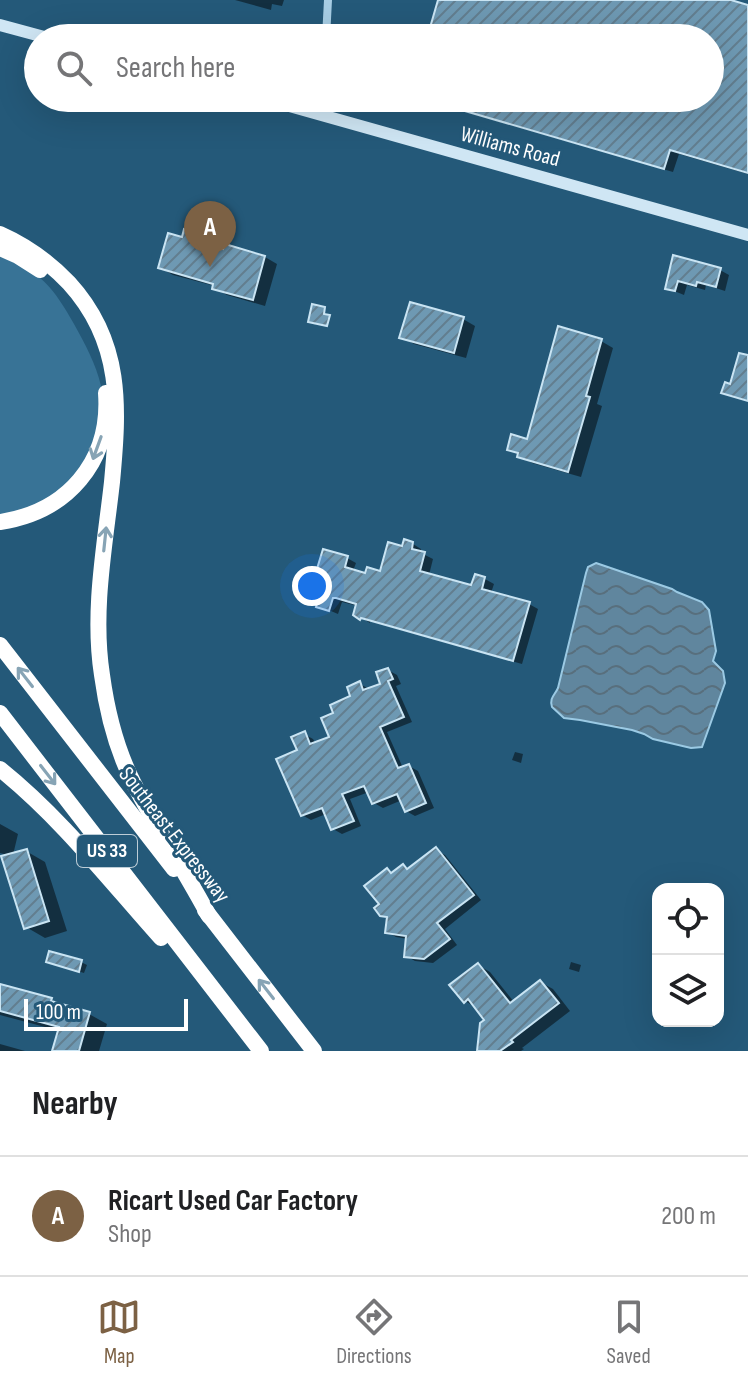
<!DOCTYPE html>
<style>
body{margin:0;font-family:"Sofia Sans Condensed",sans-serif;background:#f6f6f6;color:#202124}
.controls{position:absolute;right:24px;bottom:24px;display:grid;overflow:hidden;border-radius:16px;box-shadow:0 8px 32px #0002}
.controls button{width:72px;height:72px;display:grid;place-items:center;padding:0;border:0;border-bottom:2px solid #e0e0e0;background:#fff;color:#202124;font:40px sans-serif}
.scale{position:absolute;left:24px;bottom:20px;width:164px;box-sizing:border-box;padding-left:8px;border:4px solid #fff;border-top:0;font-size:22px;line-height:28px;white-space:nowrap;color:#fff;-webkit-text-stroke:6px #245979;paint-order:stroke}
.you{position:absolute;left:312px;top:586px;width:28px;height:28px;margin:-20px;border:6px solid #fff;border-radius:50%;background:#1a73e8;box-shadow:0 0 0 12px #1a73e833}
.badge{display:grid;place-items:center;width:52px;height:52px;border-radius:50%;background:#7c6144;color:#fff;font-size:26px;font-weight:700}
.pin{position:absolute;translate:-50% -66px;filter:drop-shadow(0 2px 4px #0008)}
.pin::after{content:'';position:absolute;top:42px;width:28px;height:24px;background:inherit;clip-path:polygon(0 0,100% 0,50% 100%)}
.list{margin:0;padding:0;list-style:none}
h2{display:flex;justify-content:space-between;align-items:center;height:104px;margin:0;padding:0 32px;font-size:34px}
h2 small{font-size:26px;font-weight:400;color:#757577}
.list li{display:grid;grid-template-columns:52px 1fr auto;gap:24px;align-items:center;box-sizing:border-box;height:120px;padding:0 32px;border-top:2px solid #e0e0e0}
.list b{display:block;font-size:30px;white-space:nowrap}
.list p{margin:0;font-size:26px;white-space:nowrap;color:#757577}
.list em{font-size:26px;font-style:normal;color:#757577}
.icon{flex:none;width:44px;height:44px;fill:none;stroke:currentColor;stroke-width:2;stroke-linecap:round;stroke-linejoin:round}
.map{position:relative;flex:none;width:748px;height:1051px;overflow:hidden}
.search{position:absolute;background:#fff;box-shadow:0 8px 32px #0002;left:24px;right:24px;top:24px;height:88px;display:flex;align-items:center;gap:20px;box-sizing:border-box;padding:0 28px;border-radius:44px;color:#757577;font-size:30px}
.sheet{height:224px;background:#fff}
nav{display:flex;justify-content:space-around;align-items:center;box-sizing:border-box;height:112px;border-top:2px solid #e0e0e0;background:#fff;font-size:22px;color:#757577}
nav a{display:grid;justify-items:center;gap:4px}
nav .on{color:#7c6144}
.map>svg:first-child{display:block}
.grass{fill:#387396}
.water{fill:url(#water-waves);stroke:#9bcae4;stroke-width:2}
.shadow{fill:#0007}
.building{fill:url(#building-hatch);stroke:#c9e4f3;stroke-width:2}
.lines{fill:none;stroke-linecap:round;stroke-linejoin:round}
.street{stroke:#a7cde4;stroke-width:8}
.secondary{stroke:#cfe6f4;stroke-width:12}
.highway{stroke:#fff;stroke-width:16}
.oneway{stroke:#87a4b5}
.labels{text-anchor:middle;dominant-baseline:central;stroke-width:6;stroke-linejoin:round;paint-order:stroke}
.shield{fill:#245979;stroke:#bdcdd7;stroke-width:2}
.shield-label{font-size:20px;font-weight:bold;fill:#fff}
.street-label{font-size:22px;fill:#fff;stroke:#245979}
</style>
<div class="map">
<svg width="748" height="1051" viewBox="0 0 748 1051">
<defs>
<pattern id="water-waves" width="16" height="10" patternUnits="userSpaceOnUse" patternTransform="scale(2)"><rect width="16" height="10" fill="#60869e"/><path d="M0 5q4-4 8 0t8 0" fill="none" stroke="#586f7d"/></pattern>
<pattern id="building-hatch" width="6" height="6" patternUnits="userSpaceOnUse" patternTransform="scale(2)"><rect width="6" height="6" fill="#6e99b3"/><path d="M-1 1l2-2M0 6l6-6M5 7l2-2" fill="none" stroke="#627e8f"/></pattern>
</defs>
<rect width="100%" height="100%" fill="#245979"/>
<path class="grass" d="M0,257c40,12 55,33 74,67 11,20 22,40 27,62 1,7 0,16 -1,24 -5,56 -44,98 -100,105z"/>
<path class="water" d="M596,563l76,26 5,3 25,10 7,8 7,41 -3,10 10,10 2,12 -23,64 -11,1 -38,-9 -9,-5 -12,-4 -52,-10 -16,-2 -12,-11c-3,-9 3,-12 6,-19l28,-115 2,-6z"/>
<g class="shadow">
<path d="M235,0h49l-2,6 -10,-2 -1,6z"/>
<path d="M440,0h284l24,7v167l-69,-20 -6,18 -255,-74h292v-60h-281z"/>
<path d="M198,236l12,6 -1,5 56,10 12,7 -12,42 -38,-11 -13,-7 1,-2 -42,-11 -12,-7 22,-29z"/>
<path d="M675,257l45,13 9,5 -4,16 -19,-6 -1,5 -18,-5 -3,10 -17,-7z"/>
<path d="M463,319l12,7 -9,32 -52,-14 -12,-7z"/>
<path d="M601,341l12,7 -16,56 5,2 -21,71 -49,-14 -23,-14 20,-8z"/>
<path d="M413,544l8,5v4l12,6 -4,16 43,13 4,-12 9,3 9,5 -3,9 38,11 9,5 -16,55 -152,-43v2l-14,-9 2,-8 -16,-4 -4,12 -19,-8 3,-10 -9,-5 34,-33 9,5 -3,8 14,4 15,-2 22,-25z"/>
<path d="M388,670l9,5 4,9 -5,2 16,36 -25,10 16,36 6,-2 9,5 16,37 -19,8 -9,-5 -4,-11 -19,8 -9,-5 -5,-11 -19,7 11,27 -19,8 -9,-5 -7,-15 -15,6 -9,-5 -3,-64 5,-17 9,5 3,5 15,-6 5,-24 17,-17 7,-13 9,5 14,-4z"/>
<path d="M515,752l8,2 -2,9 -9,-3z"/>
<path d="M0,824l18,10 -5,21 13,-4 19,11 22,69 -22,7 -19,-11 -15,-71 -11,-3z"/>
<path d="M436,850l9,5 36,45 -36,29 12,16 -24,18 -18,-2 -9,-5 2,-17 -12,-2 -9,-5 2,-13 -8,-5 1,-10 5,-34 6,3 10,-7 7,4z"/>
<path d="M48,962h33l6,3 -3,8z"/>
<path d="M571,962l10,3 -2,7 -10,-3z"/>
<path d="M478,965l12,7 24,30 26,-20 13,7 17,22 -48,37 2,1 -3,2h-40l6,-31 -10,-12 -12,-7z"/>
<path d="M0,986l51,14 10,6 28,8 18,10 -8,27h-45l6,-20 -60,-16z"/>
<path d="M0,1044l25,7h-25z"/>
</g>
<g class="building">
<path d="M438,0h293l17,5v168l-78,-23 -6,19 -237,-69v-2h283v-60h-283z"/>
<path d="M184,229l15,5 -2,7 26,8 2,-5 40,12 -12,44 -41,-11 1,-5 -55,-16 10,-35 14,4z"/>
<path d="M673,255l48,13 -5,19 -19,-5 -1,4 -18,-5 -3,10 -10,-2z"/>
<path d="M410,302l54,15 -10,36 -55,-15z"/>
<path d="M312,304l13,3 -1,7 6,1 -3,11 -19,-4z"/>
<path d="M558,326l44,13 -16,57 4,1 -22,75 -51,-15 1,-4 -11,-3 4,-16 16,5z"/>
<path d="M739,353l9,2v46l-27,-8 4,-11 5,2z"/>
<path d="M404,539l9,3 -1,7 13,3 -5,19 51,14 4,-11 10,3 -3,12 48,13 -17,59 -152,-43 -1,2 -7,-5 3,-11 -20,-6h-3l-4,13 -13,-4 4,-13 -10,-2 13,-43 25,7 -3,11 20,6 2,-6 13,4 8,-29 14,4z"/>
<path d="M388,668l5,11 -5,2 16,36 -24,10 18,41 11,-4 17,39 -21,9 -8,-18 -25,10 -8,-18 -22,8 12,27 -23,9 -9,-22 -21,8 -25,-57 21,-9 -6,-13 14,-6 5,13 19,-7 -8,-19 12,-5 -3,-8 20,-9 -3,-9 13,-6 3,9 17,-6 -4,-12z"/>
<path d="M436,847l38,48 -37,28 13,16 -26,20 -20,-2 2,-21 -21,-3 2,-16 -7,-1 -6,-8 5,-4 -15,-18 23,-18 4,5 12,-9 4,5z"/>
<path d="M27,849l22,72 -25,8 -23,-73z"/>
<path d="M49,951l33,9 -3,12 -33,-10z"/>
<path d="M478,963l32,40 30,-23 19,23 -48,37 2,2 -13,9h-23l3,-28 4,-3 -16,-21 -4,4 -15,-18z"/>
<path d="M0,984l52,14 -1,3 39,11 -11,39h-27l7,-24 -59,-16z"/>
</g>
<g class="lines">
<g class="street">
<path d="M326,38l2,-38"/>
<path d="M307,111l4,-13"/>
</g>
<g class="secondary">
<path d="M0,25l48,13"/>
<path d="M261,98l487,137"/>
</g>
<g class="highway">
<path d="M0,234c27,12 49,28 69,49 54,59 50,124 43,199 -7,63 -20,129 -10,193 5,37 15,76 32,109 23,45 51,87 75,132"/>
<path d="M0,248l18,8 22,14"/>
<path d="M0,522c67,-10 111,-60 106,-129"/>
<path d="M0,645l174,224"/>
<path d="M0,713l261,338"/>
<path d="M0,769c61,49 109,111 161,169"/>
<path d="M205,910l109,141"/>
</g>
</g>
<defs><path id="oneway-shaft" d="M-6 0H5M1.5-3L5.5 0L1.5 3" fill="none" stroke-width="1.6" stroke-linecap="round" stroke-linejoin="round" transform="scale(2)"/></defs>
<g class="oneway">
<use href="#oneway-shaft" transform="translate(97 448) rotate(110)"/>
<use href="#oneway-shaft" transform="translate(105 539) rotate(-84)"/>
<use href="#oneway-shaft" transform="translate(25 677) rotate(-128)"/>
<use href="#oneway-shaft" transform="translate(48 775) rotate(52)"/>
<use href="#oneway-shaft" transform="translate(266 989) rotate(-128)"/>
</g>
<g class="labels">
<rect class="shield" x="77" y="835" width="60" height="32" rx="6"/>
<g class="shield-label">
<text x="107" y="851">US 33</text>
</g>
<g class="street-label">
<text transform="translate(510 147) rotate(15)">Williams Road</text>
<text transform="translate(174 835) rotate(52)">Southeast Expressway</text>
</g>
</g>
</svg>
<div class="controls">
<button><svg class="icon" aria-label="locate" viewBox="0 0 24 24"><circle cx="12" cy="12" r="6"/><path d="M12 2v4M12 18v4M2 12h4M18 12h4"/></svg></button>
<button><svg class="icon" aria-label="layers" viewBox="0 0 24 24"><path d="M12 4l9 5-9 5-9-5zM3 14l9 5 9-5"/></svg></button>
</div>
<div class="scale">100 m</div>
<div class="you"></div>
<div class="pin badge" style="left:210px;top:267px">A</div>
<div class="search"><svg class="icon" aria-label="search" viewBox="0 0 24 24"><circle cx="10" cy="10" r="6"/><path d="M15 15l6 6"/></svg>Search here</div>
</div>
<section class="sheet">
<h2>Nearby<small></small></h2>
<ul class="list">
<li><span class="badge">A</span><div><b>Ricart Used Car Factory</b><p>Shop</p></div><em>200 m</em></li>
</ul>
</section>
<nav>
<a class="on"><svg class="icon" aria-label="map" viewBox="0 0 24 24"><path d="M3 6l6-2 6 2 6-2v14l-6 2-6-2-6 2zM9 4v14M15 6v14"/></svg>Map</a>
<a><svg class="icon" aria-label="directions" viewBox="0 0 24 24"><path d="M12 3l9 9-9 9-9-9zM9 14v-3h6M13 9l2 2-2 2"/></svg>Directions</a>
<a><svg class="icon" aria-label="saved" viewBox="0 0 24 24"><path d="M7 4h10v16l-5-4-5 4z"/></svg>Saved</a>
</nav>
